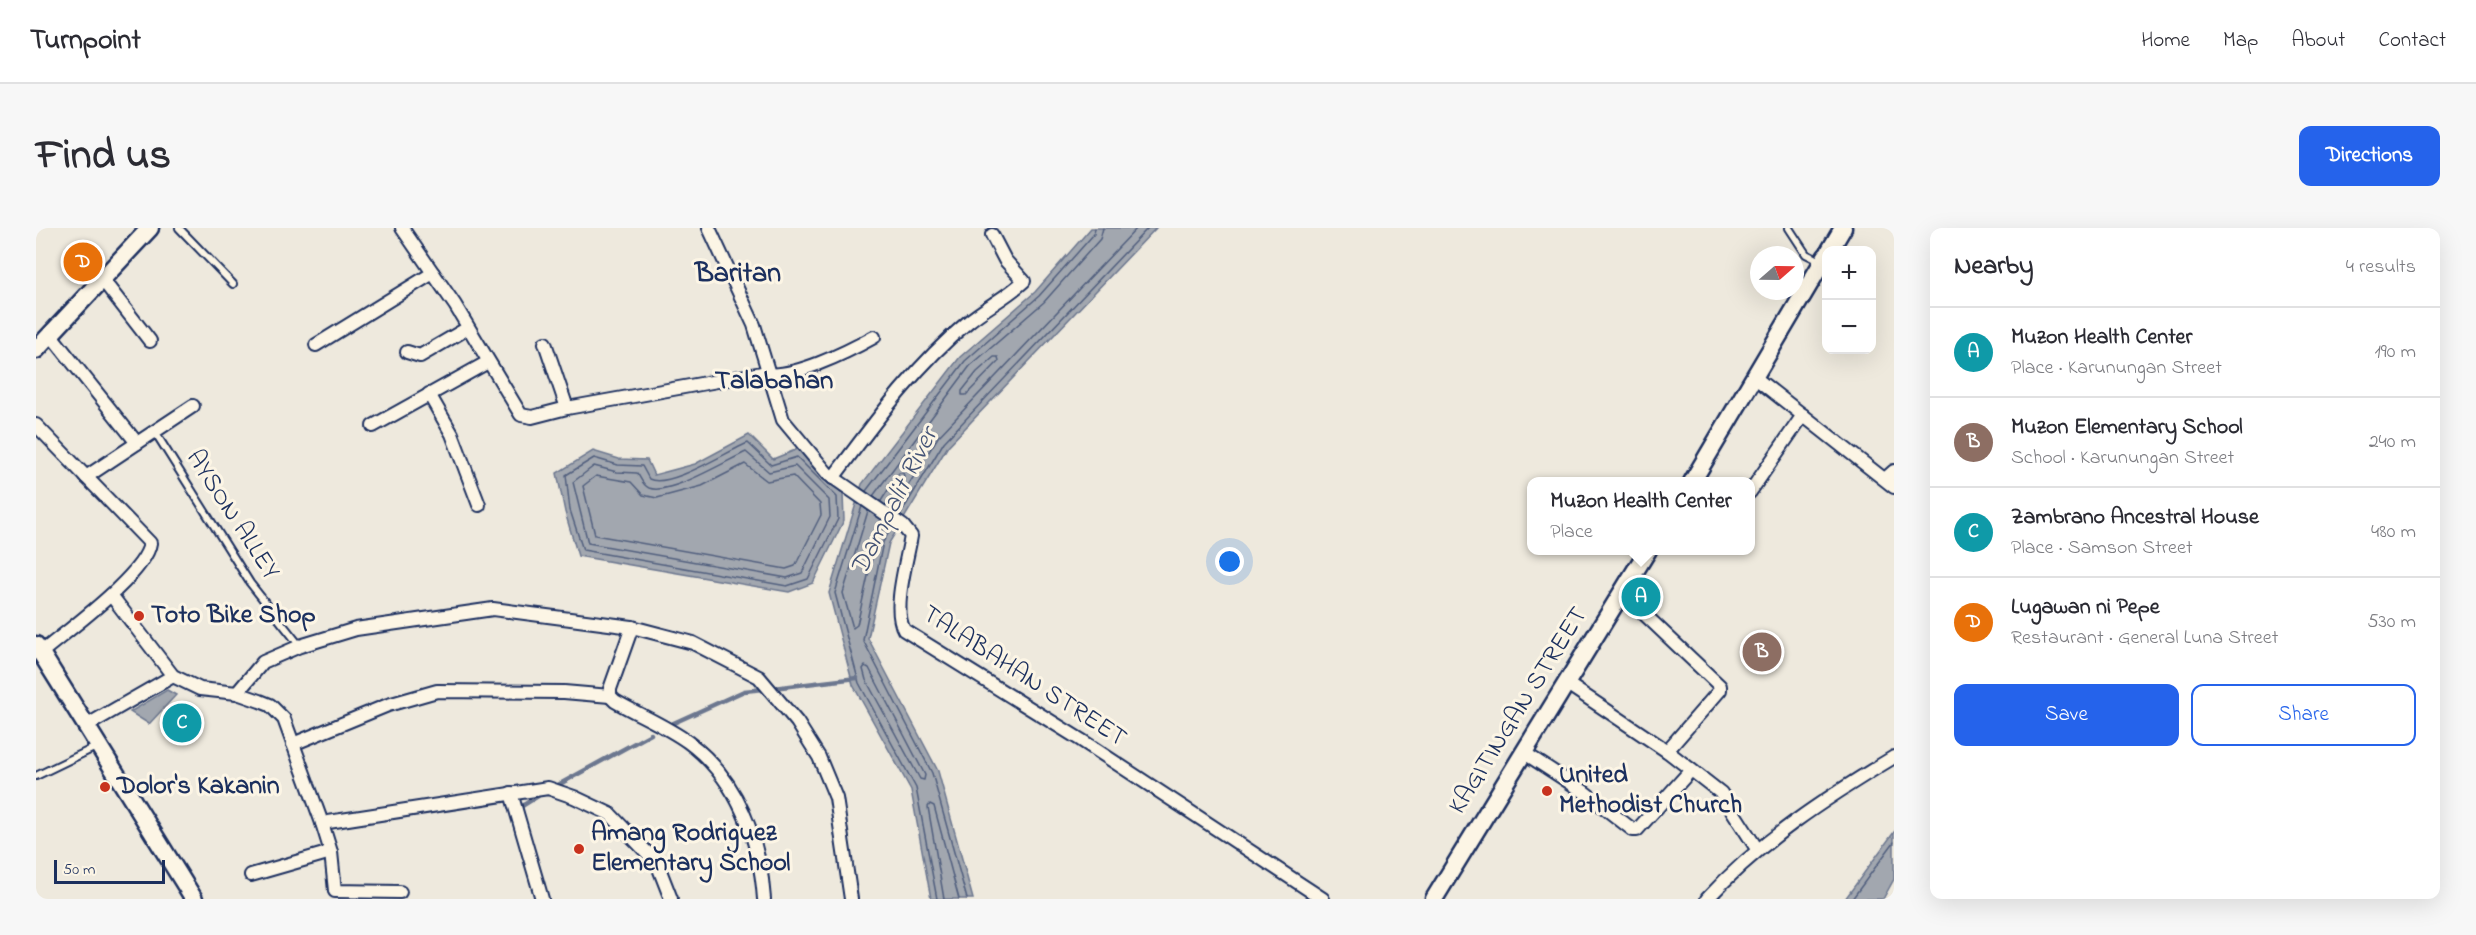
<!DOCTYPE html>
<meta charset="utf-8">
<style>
body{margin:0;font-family:"Indie Flower",sans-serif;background:#f7f7f7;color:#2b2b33}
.controls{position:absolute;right:18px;top:18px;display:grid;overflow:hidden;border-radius:12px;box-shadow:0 6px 24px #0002}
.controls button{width:54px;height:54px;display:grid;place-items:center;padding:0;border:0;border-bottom:2px solid #e1e1e2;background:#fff;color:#2b2b33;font:30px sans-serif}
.compass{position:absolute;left:1714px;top:18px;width:54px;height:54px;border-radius:50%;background:#fff;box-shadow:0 6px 24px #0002;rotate:70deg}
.scale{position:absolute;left:18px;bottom:15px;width:111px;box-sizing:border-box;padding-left:6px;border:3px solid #1b2f5e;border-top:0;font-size:16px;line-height:21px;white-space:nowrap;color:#1b2f5e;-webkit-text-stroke:4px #fcf5e5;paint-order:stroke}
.you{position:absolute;left:1194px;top:334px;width:21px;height:21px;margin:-15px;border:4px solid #fff;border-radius:50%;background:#1a73e8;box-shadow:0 0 0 9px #1a73e833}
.badge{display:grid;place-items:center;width:39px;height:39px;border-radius:50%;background:#2563eb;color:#fff;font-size:20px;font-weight:700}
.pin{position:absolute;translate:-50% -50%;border:3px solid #fff;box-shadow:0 2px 6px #0006}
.popup{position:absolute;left:1491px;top:249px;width:228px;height:78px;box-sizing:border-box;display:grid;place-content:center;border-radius:12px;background:#fff;filter:drop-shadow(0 2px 4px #0005);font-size:20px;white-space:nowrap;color:#7c7c81}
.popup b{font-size:22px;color:#2b2b33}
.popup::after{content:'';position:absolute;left:50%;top:100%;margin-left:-12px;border:12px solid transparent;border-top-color:#fff}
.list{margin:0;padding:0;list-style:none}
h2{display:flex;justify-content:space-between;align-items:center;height:78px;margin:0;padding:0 24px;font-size:26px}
h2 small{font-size:20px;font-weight:400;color:#7c7c81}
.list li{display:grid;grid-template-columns:39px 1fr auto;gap:18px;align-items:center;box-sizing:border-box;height:90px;padding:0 24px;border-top:2px solid #e1e1e2}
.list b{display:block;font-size:22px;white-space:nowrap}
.list p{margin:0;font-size:20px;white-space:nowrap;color:#7c7c81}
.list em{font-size:20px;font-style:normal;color:#7c7c81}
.actions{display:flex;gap:12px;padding:18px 24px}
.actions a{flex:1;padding:14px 0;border:2px solid #2563eb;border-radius:12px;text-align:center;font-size:21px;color:#2563eb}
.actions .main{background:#2563eb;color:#fff}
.map{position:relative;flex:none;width:1858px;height:671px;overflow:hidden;border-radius:12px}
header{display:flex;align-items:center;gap:36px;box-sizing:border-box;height:84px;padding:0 30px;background:#fff;border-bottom:2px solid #e1e1e2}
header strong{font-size:28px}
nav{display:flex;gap:33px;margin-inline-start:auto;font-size:21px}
.intro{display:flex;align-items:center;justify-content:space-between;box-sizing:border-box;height:144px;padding:0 36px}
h1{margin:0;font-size:42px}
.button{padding:15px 27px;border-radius:12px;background:#2563eb;color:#fff;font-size:21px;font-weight:700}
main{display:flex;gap:36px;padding:0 36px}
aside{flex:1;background:#fff;border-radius:12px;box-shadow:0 6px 24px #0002}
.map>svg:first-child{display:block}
.water{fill:#a2a7af;stroke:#6c778f;stroke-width:1.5}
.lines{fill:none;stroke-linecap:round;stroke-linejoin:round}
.shore{stroke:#515f7e;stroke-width:1.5}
.stream{stroke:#6c778f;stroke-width:4.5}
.lane-casing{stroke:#1b2f5e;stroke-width:10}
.street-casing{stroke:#1b2f5e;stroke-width:16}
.secondary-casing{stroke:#1b2f5e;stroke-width:21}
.lane{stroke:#fcf5e5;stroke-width:6}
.street{stroke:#fcf5e5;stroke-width:12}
.secondary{stroke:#fcf5e5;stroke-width:16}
.poi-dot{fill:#c8321e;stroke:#fcf5e5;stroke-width:2}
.labels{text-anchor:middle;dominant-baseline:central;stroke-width:6;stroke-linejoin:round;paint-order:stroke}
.street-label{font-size:26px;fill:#1b2f5e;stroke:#fcf5e5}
.poi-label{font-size:26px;font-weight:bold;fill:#1b2f5e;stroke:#fcf5e5;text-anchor:start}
.neighbourhood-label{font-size:27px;font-weight:bold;fill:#1b2f5e;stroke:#fcf5e5}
.water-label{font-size:27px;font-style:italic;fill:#445376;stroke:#fcf5e5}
.quarter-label{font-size:28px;font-weight:bold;fill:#1b2f5e;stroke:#fcf5e5}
</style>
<header>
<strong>Turnpoint</strong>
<nav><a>Home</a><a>Map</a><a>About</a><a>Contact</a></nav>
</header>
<div class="intro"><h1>Find us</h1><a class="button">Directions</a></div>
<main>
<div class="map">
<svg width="1858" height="671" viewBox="0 0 1858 671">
<rect width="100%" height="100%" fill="#eee9dd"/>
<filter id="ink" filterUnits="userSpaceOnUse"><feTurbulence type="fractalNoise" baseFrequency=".0167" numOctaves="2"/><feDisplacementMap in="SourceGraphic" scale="12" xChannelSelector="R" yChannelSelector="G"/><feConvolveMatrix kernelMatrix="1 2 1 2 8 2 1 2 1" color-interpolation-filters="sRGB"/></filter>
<g filter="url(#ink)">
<g class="water">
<path d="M1055,0h65l-208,218 -59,97 -21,95 70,133 35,128h-42l-20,-109 -58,-105 -24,-92 33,-109 98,-127 75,-65z"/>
<path d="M713,207l24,24 25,-10 45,45 1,26 -31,63 -24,9 -211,-36 -13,-44 -8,-39 36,-22 26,8 28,1 7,15 41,-11z"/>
<path d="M131,462l9,5 -27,29 -19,-12z"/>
<path d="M1858,604v47l-11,20h-38z"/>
</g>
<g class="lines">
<g class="shore">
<path d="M958,129h4l1,4 -33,34h-4v-4l15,-19z"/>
<path d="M712,215l23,22 26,-8 40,40 1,22 -30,60 -21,7 -204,-36 -13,-40 -4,-35 28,-17 24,7 24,1 7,13c21,10 78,-28 99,-36z"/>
<path d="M710,224l23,20 26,-6 34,34 1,17 -28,56 -15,5 -199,-35 -15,-61 21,-16 23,6 20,1c4,5 5,12 12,15 20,8 77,-27 97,-36z"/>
<path d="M709,236l22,17 26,-5 27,28 1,11 -26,51 -9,3 -191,-34 -12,-49 13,-10 35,6 12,13 14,3 45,-12z"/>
<path d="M830,263l99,-130 74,-65 55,-62 1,-6"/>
<path d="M837,268l97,-130 74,-64 56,-63 3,-11"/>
<path d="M845,273l18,-28h4l1,3 -18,29"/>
<path d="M826,278l-27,87 24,90 57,105 21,111"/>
<path d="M857,282l45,-73 199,-209"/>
<path d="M832,283l-25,82 10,35 4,-3 19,-85 10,-17"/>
<path d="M864,287l44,-73 204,-214"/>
<path d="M856,299l-9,15 -20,98 69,133 35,126"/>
<path d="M829,438l4,2 56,107 -1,5 -4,-1 -54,-99 -3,-11z"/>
<path d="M908,671l-16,-92 2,-3 4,2 25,93"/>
<path d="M1816,671l42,-57"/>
</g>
<g class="stream">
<path d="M737,460l84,-10"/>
<path d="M631,498l77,-35 20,-2"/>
<path d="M522,557l93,-51"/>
<path d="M486,578l16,-10"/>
</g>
<defs>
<g id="lane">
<path d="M143,0l54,56"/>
<path d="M1753,0l17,26 16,8"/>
<path d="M119,204l95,151 50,63"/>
<path d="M0,548l62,-30"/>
</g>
<g id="street">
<path d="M366,0l53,77 66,110 11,2 35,-9 195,-35c28,8 87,-22 112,-36"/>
<path d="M673,0l45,97 29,95 45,54 75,52 8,10c-4,25 -19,73 -7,94l177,110 242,159"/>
<path d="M66,51l48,62"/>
<path d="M14,106l87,109"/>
<path d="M509,115l22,65"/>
<path d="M280,117l117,-72"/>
<path d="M371,124l13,4 48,-28"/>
<path d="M1717,148l141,111"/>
<path d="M393,166l23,40 27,71"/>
<path d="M0,197l114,118c-4,31 -82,87 -108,109"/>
<path d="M337,198l115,-64"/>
<path d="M50,249l107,-71"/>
<path d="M797,250c41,-55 82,-112 135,-156 18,-15 39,-25 56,-41l-19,-21 -13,-25"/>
<path d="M1849,251l9,-8"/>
<path d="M1714,264l53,-77"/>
<path d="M1585,364l99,94v4l-53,61"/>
<path d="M75,367l62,81 27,13 37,4 23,8 10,4 14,14 38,104 226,-35 26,9 36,17 47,49 14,36"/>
<path d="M596,399l-22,62v7l5,5c24,14 51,25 73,41 49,36 72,98 76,157"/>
<path d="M1530,455l101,68 54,42 36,56"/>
<path d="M201,465l26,-31 37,-16 56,-17 137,-20 139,18 61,16 66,34 38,45 22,35 17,41 15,101"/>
<path d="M50,498l87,-50"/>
<path d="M257,516l95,-39 49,-14 127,1 46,4"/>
<path d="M1487,524l60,39 50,39h4l54,-60"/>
<path d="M475,565l31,106"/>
<path d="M286,595l9,29 4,39 65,1"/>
<path d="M215,647l80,-23"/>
<path d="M1671,671c54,-59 119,-101 187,-142"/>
</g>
<g id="secondary">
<path d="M1794,22l13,-22"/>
<path d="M0,122l114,-122"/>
<path d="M1656,254l134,-226"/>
<path d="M0,417l158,254"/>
<path d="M1398,671l214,-349"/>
</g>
</defs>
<use href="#lane" class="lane-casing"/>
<use href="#street" class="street-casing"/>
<use href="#secondary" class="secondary-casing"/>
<use href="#lane" class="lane"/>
<use href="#street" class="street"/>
<use href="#secondary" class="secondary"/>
</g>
</g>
<g class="poi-dot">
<circle cx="103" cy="388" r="6"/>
<circle cx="69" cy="559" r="6"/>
<circle cx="1511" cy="563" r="6"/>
<circle cx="543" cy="621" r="6"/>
</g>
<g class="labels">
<g class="street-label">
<text transform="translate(196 287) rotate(57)">AYSON ALLEY</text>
<text transform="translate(988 449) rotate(33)">TALABAHAN STREET</text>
<text transform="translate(1483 483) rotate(-58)">KAGITINGAN STREET</text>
</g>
<g class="poi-label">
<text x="115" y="388">Toto Bike Shop</text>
<text x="1523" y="548">United<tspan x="1523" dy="30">Methodist Church</tspan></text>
<text x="81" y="559">Dolor's Kakanin</text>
<text x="555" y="606">Amang Rodriguez<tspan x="555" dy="30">Elementary School</tspan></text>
</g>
<g class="neighbourhood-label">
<text x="738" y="153">Talabahan</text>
</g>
<g class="water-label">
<text transform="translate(859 274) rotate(-63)">Dampalit River</text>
</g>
<g class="quarter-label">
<text x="702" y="46">Baritan</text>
</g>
</g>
</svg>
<div class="controls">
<button>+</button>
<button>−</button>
</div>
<svg class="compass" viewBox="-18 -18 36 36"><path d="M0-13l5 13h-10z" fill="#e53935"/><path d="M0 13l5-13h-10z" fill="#7c7c81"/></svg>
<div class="scale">50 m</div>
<div class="you"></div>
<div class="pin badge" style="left:1605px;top:369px;background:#0f9aa8">A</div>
<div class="popup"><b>Muzon Health Center</b>Place</div>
<div class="pin badge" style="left:1726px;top:424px;background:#8d6e63">B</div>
<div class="pin badge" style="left:146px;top:495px;background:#0f9aa8">C</div>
<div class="pin badge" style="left:47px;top:34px;background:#e8710a">D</div>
</div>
<aside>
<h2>Nearby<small>4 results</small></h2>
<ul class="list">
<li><span class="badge" style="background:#0f9aa8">A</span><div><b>Muzon Health Center</b><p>Place · Karunungan Street</p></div><em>190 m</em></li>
<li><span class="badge" style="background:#8d6e63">B</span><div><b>Muzon Elementary School</b><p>School · Karunungan Street</p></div><em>240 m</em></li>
<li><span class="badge" style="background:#0f9aa8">C</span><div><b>Zambrano Ancestral House</b><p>Place · Samson Street</p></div><em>480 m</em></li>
<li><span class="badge" style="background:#e8710a">D</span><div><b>Lugawan ni Pepe</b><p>Restaurant · General Luna Street</p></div><em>530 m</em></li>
</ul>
<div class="actions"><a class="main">Save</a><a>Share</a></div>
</aside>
</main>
